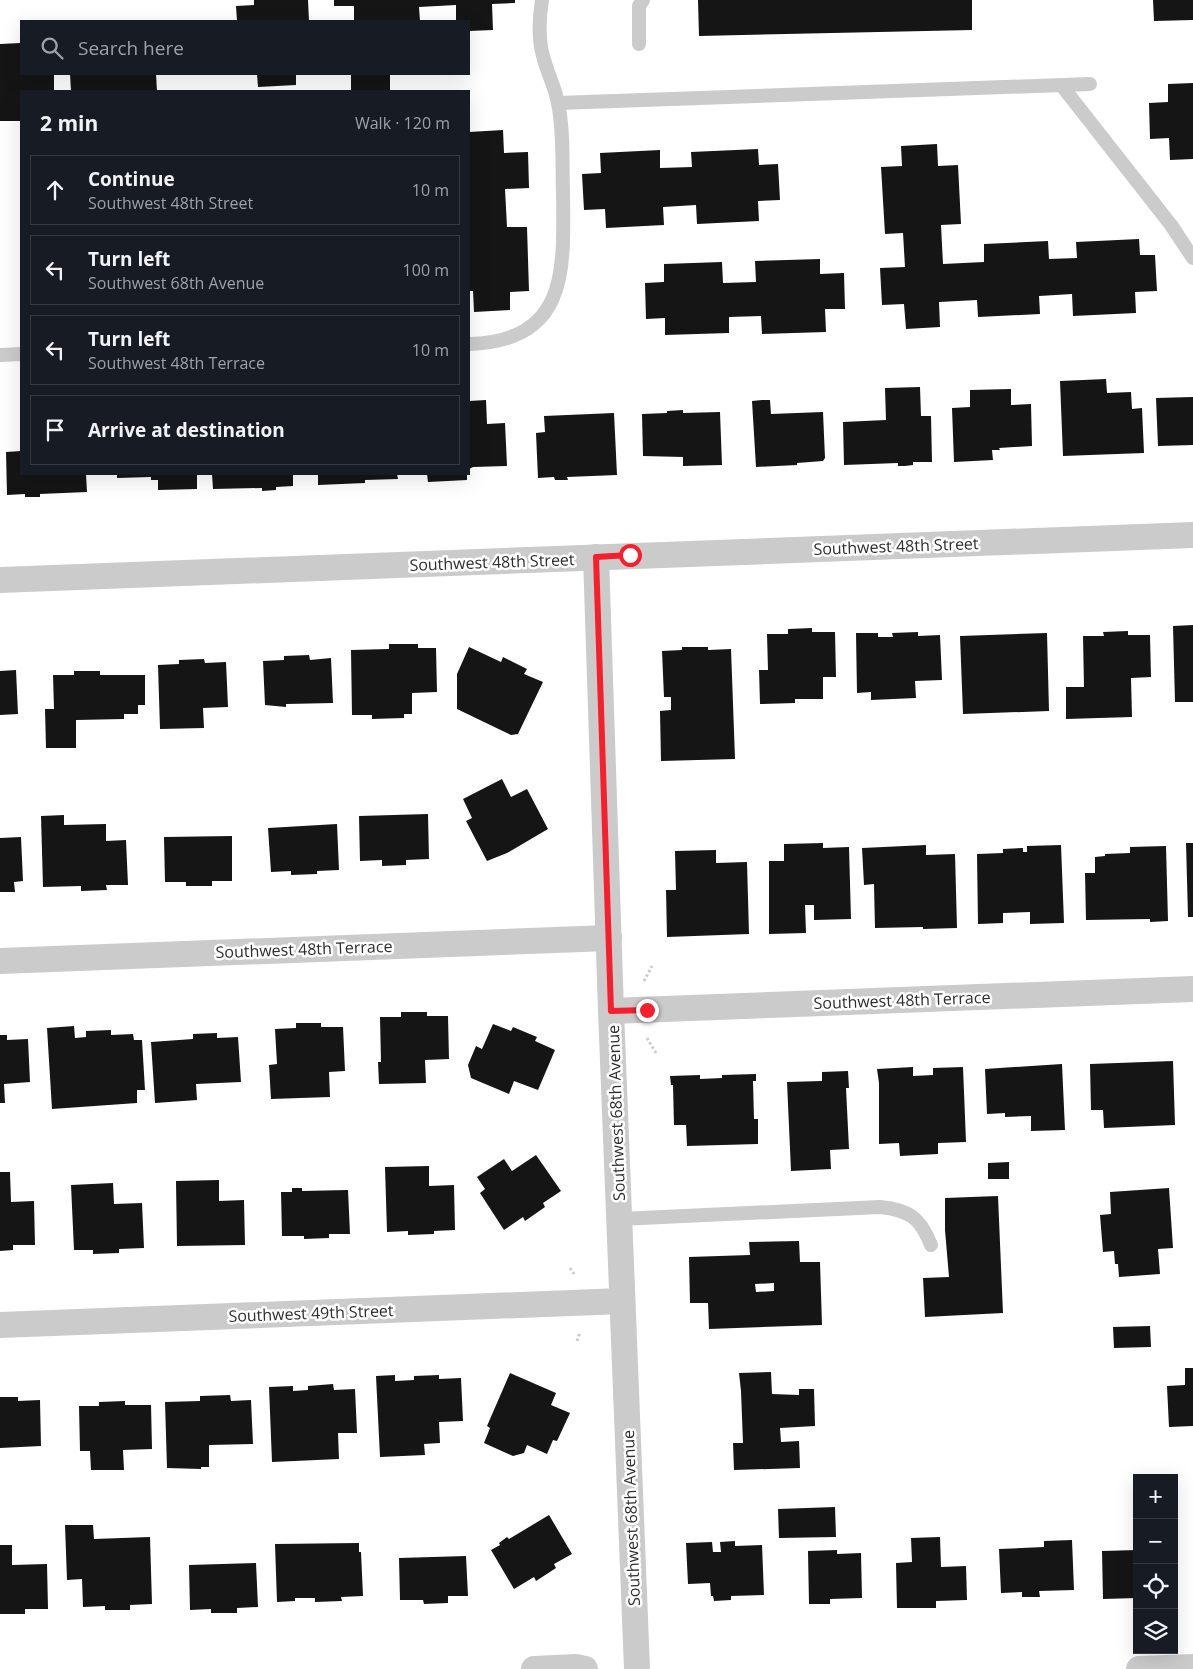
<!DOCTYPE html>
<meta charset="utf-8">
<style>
body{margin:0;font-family:"Open Sans",sans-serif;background:#20242c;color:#f1f3f6}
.controls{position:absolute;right:15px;bottom:15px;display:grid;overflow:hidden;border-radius:0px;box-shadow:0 5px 20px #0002}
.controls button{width:45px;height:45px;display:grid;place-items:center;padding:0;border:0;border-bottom:1px solid #363941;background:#171b24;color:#f1f3f6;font:25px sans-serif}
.stop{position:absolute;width:15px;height:15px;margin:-11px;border:4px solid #f61f2d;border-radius:50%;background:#fff}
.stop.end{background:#f61f2d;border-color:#fff;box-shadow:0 1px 5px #0008}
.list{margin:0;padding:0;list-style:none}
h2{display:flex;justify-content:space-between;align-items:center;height:65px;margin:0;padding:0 20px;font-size:21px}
h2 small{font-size:16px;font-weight:400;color:#9ea1a6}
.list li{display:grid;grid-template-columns:32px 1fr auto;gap:15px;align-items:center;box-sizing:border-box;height:70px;margin:0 10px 10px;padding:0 10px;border:1px solid #363941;border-radius:0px}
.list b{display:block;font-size:19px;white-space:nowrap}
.list p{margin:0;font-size:16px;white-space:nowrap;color:#9ea1a6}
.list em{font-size:16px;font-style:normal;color:#9ea1a6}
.icon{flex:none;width:28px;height:28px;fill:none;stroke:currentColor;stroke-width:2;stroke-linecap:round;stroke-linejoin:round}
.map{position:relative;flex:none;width:1193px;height:1669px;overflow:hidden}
.search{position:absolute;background:#171b24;box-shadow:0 5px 20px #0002;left:20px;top:20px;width:450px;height:55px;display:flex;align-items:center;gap:12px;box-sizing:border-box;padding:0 18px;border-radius:0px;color:#9ea1a6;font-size:19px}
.panel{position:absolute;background:#171b24;box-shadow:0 5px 20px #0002;left:20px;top:90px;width:450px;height:385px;border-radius:0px}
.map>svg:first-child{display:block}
.building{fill:#151515;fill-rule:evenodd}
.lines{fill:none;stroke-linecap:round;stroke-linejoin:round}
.path{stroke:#cbcbcb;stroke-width:3;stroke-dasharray:2.5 2.5;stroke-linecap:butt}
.service{stroke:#cbcbcb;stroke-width:14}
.minor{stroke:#cbcbcb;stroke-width:26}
.route{stroke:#f61f2d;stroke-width:6}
.labels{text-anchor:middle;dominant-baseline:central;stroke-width:5;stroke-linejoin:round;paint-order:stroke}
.street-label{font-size:16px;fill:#2e2e2e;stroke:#fff}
</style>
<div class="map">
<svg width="1193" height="1669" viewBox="0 0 1193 1669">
<rect width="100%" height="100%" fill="#fff"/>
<g class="building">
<path d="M254,0h54l1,21h-72l-1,-15 18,-1z"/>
<path d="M334,0h181v3l-23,1 1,26 -24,1v-10h-13v-16l-37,2 1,14h-66v-15h-20z"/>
<path d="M698,0h274v30l-273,6z"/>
<path d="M1153,0h40v20l-39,1z"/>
<path d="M21,43v31h33v17h-33v30h-21v-77z"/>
<path d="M70,74h86l1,17h-86z"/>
<path d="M257,74h39v11l-38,2z"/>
<rect x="351" y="74" width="39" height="17"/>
<path d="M1193,83v76l-23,1 -1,-22 -19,1 -1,-36 19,-1v-18z"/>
<path d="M503,130l1,23 24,-1 1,36 -24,1 2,38h20l2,64 -19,1v18l-36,2 -1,-21h-4v-159z"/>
<path d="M937,144l1,22 20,-1 3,59 -20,1 2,39 41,-2v-18l64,-3 1,18 28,-1 -1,-16 63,-3 1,16h15l2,36 -22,1 1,21 -63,3 -1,-22 -33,2 1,18 -62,3 -1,-17 -38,2 1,25 -34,2 -2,-25 -22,1 -2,-37 25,-1 -2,-34 -18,1 -4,-67 21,-1 -1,-20z"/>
<path d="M758,149l1,16 19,-1 2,36 -22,1 1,20 -62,3 -1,-19 -33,2 1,18 -58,3 -1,-19 -21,1 -2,-36 19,-1 -1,-20 60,-3v18l32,-1 -1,-15z"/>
<path d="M820,259v15l24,-1 1,36h-20l1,23 -64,2 -1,-18 -32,1v16l-64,2v-17l-19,1 -1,-36 19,-1v-18l58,-2 1,21 33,-1 -1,-21z"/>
<path d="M1106,379l1,14 24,-1 1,17 10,-1 2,45 -81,3 -3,-75z"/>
<path d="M920,387l1,29h10l1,46h-19v3l-8,1h-7v-3l-54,2 -1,-43 43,-2 -1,-32z"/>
<path d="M1011,389v16l20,-1 1,42 -33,2 1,2h-8l1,10 -39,2 -2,-54 18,-1v-17z"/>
<path d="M1193,397v48l-35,1 -2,-48z"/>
<path d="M486,400l1,24 18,-1 2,43 -34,1 -4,2v-68z"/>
<path d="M762,400h8l1,14 52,-2 2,46 -2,3 -26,2v2l-41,2 -4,-66z"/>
<path d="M683,410v3l37,-1 2,53 -39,1v-9l-40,-1 -1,-42 25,-1v-2z"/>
<path d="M614,413l3,62 -50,2 1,3h-13l-1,-3 -16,1 -2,-45 9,-1 -1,-16z"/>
<path d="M21,451v23h65l1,18 -47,2v3h-15v-3l-18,1 -1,-43z"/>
<path d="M117,474h80v15l-39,1v-10h-7v-3l-34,1z"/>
<path d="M212,474h81v12l-17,1v3l-14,1v-3l-49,1z"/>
<path d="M318,474h79l1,5 -33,1v3l-47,2z"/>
<path d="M427,474h40v6l-39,2z"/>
<path d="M1193,625v77h-18l-2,-76z"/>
<path d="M812,628v4h23l1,45h-13v22h-28v4l-35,1 -1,-34h9l-1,-36h21v-5z"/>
<path d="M1128,631v4h22l1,42 -20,1 1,39 -66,2v-32h18l-1,-51h21l-1,-4z"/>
<path d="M918,632v4l22,-1 2,45 -27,1 1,17 -45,2v-8l-14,1 -1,-60h22v4h15l-1,-4z"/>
<path d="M1047,633l2,78 -86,3 -3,-78z"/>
<path d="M389,644h29v4h18l1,44 -25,1v21h-8v4l-32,1v-4h-20l-1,-65 38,-1z"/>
<path d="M469,647l32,15 2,-5 24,12 -3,5 19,8 -25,52 -7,1 -54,-26v-35z"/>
<path d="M682,647h26v3l23,-1 4,110 -74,2 -1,-50 11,-1v-13h-7l-2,-46 20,-1z"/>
<path d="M309,655l1,5 21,-2 2,45 -47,1v3l-21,-2 -2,-44 21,-1v-4z"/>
<path d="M204,659l1,4 21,-1 2,45 -25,1 1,20 -44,1 -2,-64 21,-1v-4z"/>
<path d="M16,670l2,44 -18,1v-44z"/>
<path d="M74,671h26v4h45v30h-7v9h-14v5l-48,1v28h-30l-1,-39h9l-1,-34h21z"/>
<path d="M502,779l9,18 16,-8 21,40 -41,24 -20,8 -21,-40 6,-3 -9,-19z"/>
<path d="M428,814l1,45 -23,1v5l-24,1v-6l-22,1 -1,-45z"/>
<path d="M64,815v10l42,-1v17l20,-1 2,45h-22l1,5 -26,1v-5l-38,1 -2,-71z"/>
<path d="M337,824l2,46 -22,1v3l-26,1v-4l-20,1 -3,-44z"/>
<path d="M232,836v45h-20v5h-26v-4h-21l-1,-45z"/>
<path d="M21,837l2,44 -9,1 1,10h-15v-54z"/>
<path d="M823,843v5l26,-1 2,72 -37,1v-15h-9l1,28 -37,1v-73h15v-17z"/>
<path d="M1186,843h7v74h-5z"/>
<path d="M926,845v10l29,-1 2,74 -34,1v-2l-48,1 -1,-44 -10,1 -2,-37z"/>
<path d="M1061,845l3,78 -34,1v-12l-27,1v10l-25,1 -1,-70 26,-1v-4l20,-1v4h4v-6z"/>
<path d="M1166,846l2,75 -18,1v-3l-64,1 -1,-47h10v-16l10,-1v-2l25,-1v-6z"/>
<path d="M716,850v13l31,-1 2,72 -82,3 -1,-47h10l-1,-39z"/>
<path d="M401,1012h26v4h21l1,43 -24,1 1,23 -47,1 -1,-22h3l-1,-45h21z"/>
<path d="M296,1023h25v4h22l2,44 -16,1 1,25 -59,2 -2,-34 8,-1 -2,-35 21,-1z"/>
<path d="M493,1024l18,7 2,-4 24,10 -2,4 20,9 -17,40 -24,-9 -5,13 -38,-16 -3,-13 8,-19 6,3z"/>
<path d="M74,1026l1,12 11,-1v-6l25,-1v5l22,-1 1,6h8l3,50h-8v13l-85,6 -5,-81z"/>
<path d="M217,1033v5l21,-1 3,45 -45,2 1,16 -42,3 -4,-61 42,-3v-5z"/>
<path d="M0,1035h7v5l21,-1 2,43 -26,2 1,19h-5z"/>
<path d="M1173,1061l2,64 -71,3 -1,-18h-12l-1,-46z"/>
<path d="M1062,1064l3,66 -34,1v-15l-26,1v-4l-18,1 -2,-45z"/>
<path d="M913,1067v9l20,-1v-7l30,-1 3,75 -28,1v11l-38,2 -1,-13 -20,1v-61l-2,-14z"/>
<path d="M848,1071l1,17h-3l3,61 -19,1 1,19 -40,2 -4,-89 35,-1v-9z"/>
<path d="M756,1074v7h-3l1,38h4v25l-71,2 -1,-21h-12l-1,-40h-2l-1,-9 30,-1v4l22,-1v-3z"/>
<path d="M536,1155l25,36 -18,12 2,4 -20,14 -2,-4 -19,13 -24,-37 5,-4 -8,-12 27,-18 8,12z"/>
<path d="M1009,1162v17h-21v-16z"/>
<path d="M429,1166v20l25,-1 1,45 -21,1v3l-26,1v-4l-21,1 -2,-65z"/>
<path d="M0,1172h10l1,30 23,-1 1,44h-22v5l-13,1z"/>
<path d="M219,1180v21l25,-1 1,45 -68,1 -1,-65z"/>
<path d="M113,1183l1,21 28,-1 2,45 -25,1v4l-26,1v-4h-19l-3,-65z"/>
<path d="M292,1188h10v3l46,-1 2,44h-21v4l-25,1v-3h-22l-1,-44h11z"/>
<path d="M1169,1188l4,60 -15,1 2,25 -41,3 -1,-13h-3l-1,-13 -11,1 -3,-37 11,-1 -1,-22z"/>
<path d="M998,1196l5,117 -78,4 -2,-39 26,-1 -4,-47v-32z"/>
<path d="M799,1241l1,21h20l2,63 -113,4 -1,-26h-18l-1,-46 61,-2 -1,-13zM774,1283v8l-18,1 -1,-8z"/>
<path d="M1150,1326l1,21 -37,1 -1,-21z"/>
<path d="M1185,1368h8v58l-24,1 -2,-41 18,-1z"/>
<path d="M771,1372l1,22 27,1v-6h15l1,37 -35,2 1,14 18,-1 1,27 -66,2 -1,-27h10l-2,-52 -2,-18z"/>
<path d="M510,1373l46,20 -5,12 19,8 -13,28 -4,-1 -6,14 -20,-9 -3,8 -11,3 -29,-13 6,-15 -3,-2z"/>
<path d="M395,1375v6l19,-1v-4l25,-1v4l22,-1 2,43 -24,1 1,21 -16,1 1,11 -45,2 -4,-81z"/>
<path d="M333,1384l1,6 21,-1 2,44h-19l1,26 -67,3 -3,-75 24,-1v5l15,-1v-4z"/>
<path d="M230,1395l1,6 20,-1 2,44 -44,1v22h-8v2l-34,-1 -2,-66 35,-1v-5z"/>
<path d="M0,1397h18v4l22,-1 1,46 -41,2z"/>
<path d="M125,1401v4h26l1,44 -29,1 1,20h-33l-1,-19h-10l-1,-45h20v-4z"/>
<path d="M835,1507l1,30 -57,1 -1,-29z"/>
<path d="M549,1515l23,39 -18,10 2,4 -20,13 -2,-4 -20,12 -23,-39 9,-5 -1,-2 8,-6 2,2z"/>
<path d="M65,1525h28l1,14 56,-2 2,67 -22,1v5h-25v-4l-22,1 -1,-28 -15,1z"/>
<path d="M940,1537l1,30 25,-1 1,34 -31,1v7h-39l-1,-45 16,-1 -1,-24z"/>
<path d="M1072,1540l2,50 -35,1 1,6h-18v-5l-21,1 -2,-44 45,-2v-6z"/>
<path d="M735,1541v5l27,-1 2,50 -33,1v4l-17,1 -1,-5h-2l-1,-13 -22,1 -2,-41 26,-1 1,10h8l-1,-10z"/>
<path d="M359,1543v9h2l2,44 -22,1 1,4 -27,1v-4h-20v3l-18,1 -2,-58z"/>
<path d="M0,1545h12v20l35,-1 1,45h-23v5h-25z"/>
<path d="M837,1550v4l24,-1 1,45 -32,1v5h-21l-1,-53z"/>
<path d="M1137,1550v48l-34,1 -1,-48z"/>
<path d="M466,1556l2,40h-20v7l-24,1 -1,-4h-23l-1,-42z"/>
<path d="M1174,1559h3l1,34h-4z"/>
<path d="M256,1563l2,44 -21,1v5h-26v-4l-21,1 -1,-45z"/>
</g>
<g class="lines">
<g class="path">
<path d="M644,981l8,-15"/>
<path d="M647,1038l9,15"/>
<path d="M570,1268l4,6"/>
<path d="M577,1341l3,-9"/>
</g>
<g class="service">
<path d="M639,44v-38l4,-6"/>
<path d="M1062,86l109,139 22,33"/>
<path d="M558,103l532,-19"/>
<path d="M469,344c99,-3 95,-73 94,-150 -1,-30 1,-62 -5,-91 -3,-16 -11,-31 -15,-47 -5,-18 -4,-37 -1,-56"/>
<path d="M0,355l21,-1"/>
<path d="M620,1219l260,-12c29,3 40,10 51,38"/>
</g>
<g class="minor">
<path d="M596,557l15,454 26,658"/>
<path d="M0,580l1193,-45"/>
<path d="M0,961l609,-23"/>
<path d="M611,1011l582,-22"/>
<path d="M0,1325l622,-24"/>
<path d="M534,1669l42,-2 9,2"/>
<path d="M1139,1669l54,-2"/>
</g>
</g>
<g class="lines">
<path class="route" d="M630,555l-34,2 15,454 36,-1"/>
</g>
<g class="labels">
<g class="street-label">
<text transform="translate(896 546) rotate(-2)">Southwest 48th Street</text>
<text transform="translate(492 562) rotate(-2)">Southwest 48th Street</text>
<text transform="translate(304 949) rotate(-2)">Southwest 48th Terrace</text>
<text transform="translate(902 1000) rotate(-2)">Southwest 48th Terrace</text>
<text transform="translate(616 1113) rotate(-92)">Southwest 68th Avenue</text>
<text transform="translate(311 1313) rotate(-2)">Southwest 49th Street</text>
<text transform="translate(631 1518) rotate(-92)">Southwest 68th Avenue</text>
</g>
</g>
</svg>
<div class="controls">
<button>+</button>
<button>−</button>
<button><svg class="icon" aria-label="locate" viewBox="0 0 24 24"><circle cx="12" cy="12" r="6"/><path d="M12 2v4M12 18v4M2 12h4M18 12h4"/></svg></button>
<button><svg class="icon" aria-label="layers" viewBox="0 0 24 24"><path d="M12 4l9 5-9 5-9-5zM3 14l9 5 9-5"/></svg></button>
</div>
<div class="stop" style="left:630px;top:555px"></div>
<div class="stop end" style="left:647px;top:1010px"></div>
<div class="search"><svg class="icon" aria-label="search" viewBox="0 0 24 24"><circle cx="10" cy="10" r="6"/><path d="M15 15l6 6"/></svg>Search here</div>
<section class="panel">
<h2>2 min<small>Walk · 120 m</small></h2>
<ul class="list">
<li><svg class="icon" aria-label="ahead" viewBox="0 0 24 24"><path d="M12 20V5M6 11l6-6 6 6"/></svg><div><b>Continue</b><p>Southwest 48th Street</p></div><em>10 m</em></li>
<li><svg class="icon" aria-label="left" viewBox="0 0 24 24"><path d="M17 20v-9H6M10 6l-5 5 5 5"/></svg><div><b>Turn left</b><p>Southwest 68th Avenue</p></div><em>100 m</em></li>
<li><svg class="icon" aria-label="left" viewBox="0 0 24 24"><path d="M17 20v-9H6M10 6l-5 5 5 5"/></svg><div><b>Turn left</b><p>Southwest 48th Terrace</p></div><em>10 m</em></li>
<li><svg class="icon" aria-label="arrive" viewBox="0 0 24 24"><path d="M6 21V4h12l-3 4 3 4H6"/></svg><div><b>Arrive at destination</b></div></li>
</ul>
</section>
</div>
